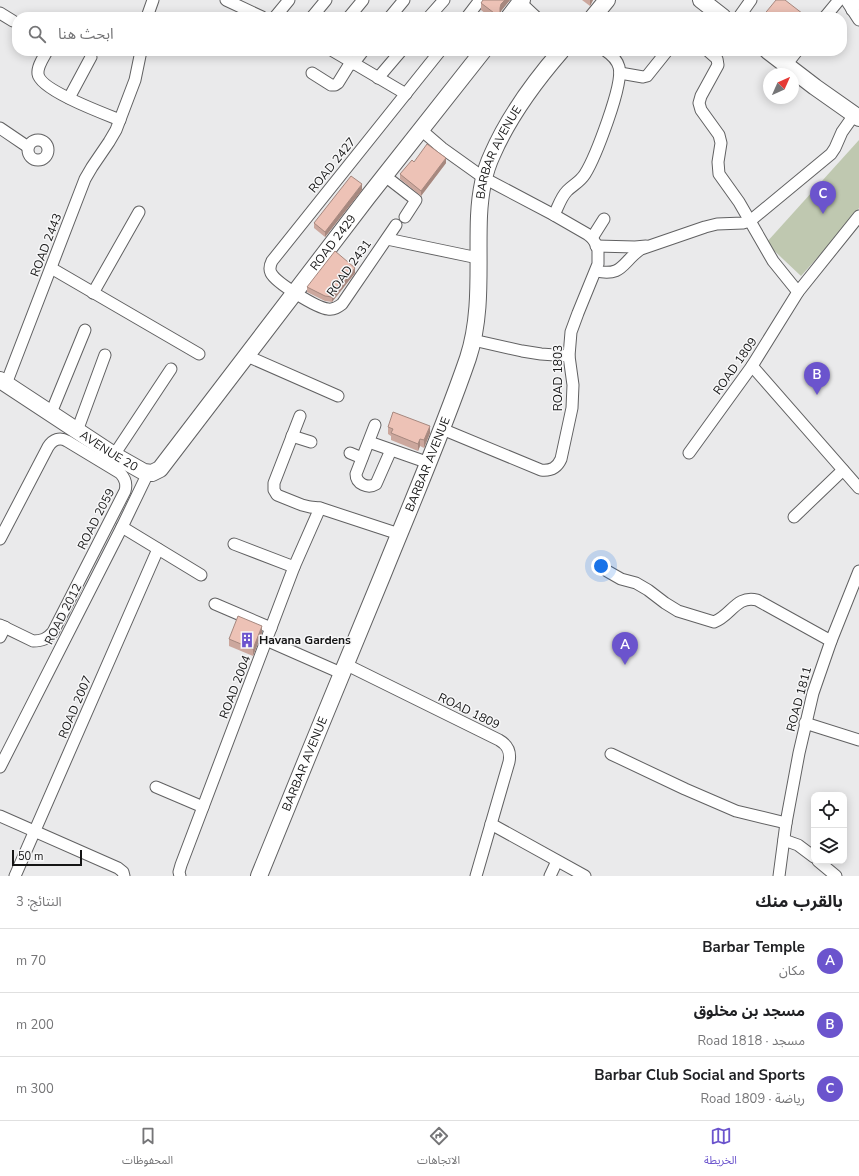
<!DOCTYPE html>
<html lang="ar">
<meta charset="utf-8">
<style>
body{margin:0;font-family:"Nunito Sans","Noto Sans Arabic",sans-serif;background:#f2f2f2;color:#202124;direction:rtl}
.controls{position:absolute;right:12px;bottom:12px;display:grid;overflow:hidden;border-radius:8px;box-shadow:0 2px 10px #0003}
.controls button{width:36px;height:36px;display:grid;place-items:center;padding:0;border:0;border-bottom:1px solid #e0e0e0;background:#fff;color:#202124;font:20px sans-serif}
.compass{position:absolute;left:763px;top:68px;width:36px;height:36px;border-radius:50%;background:#fff;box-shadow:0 2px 10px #0003;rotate:45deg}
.scale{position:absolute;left:12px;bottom:10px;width:70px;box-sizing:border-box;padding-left:4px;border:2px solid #151515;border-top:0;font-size:11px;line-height:14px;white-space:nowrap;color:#151515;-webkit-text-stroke:3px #f7f7f8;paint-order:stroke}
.you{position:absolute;left:601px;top:566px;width:14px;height:14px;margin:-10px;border:3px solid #fff;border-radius:50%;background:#1a73e8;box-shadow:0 0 0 6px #1a73e833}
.badge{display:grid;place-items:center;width:26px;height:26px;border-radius:50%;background:#6b54cd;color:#fff;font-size:13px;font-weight:700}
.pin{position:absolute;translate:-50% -33px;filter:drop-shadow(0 1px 2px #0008)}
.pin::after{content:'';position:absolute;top:21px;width:14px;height:12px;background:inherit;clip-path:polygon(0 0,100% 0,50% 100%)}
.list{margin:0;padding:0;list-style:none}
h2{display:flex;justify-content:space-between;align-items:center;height:52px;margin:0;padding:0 16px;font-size:17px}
h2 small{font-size:13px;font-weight:400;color:#757577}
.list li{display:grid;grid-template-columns:26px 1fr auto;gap:12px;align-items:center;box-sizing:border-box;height:64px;padding:0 16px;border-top:1px solid #e0e0e0}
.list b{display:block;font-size:15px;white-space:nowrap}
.list p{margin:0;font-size:13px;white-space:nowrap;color:#757577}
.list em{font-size:13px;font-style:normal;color:#757577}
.icon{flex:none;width:22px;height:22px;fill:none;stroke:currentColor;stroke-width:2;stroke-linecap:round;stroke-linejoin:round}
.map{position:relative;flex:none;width:859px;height:876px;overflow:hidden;direction:ltr}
.search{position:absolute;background:#fff;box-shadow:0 2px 10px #0003;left:12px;right:12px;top:12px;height:44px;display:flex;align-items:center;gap:10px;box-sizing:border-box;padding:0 14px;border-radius:16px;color:#757577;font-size:15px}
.sheet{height:244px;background:#fff}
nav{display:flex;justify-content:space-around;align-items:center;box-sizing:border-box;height:56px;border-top:1px solid #e0e0e0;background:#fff;font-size:11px;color:#757577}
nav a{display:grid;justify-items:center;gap:2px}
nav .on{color:#6b54cd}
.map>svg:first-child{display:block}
.grass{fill:#bfc8b0}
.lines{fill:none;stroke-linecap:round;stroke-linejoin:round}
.street-casing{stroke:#616162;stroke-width:13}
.secondary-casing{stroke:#616162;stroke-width:18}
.street{stroke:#fff;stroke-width:11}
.secondary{stroke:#fff;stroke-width:16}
.wall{fill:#cca79d}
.shaded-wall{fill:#a6887f}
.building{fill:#edc2b6;stroke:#a6887f}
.labels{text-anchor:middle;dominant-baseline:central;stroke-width:3;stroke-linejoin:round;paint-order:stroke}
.street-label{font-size:12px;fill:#151515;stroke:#f7f7f8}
.poi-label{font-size:12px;font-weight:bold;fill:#151515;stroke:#f7f7f8;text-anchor:start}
</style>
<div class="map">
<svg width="859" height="876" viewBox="0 0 859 876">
<rect width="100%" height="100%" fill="#eaeaeb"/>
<path class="grass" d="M859,140v68l-9,13 -49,55 -35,-33z"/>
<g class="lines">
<defs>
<g id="street">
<path d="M226,0l36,17"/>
<path d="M846,0l13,20"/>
<path d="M520,2l16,15"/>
<path d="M852,10l7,-10"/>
<path d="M0,13l13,8"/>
<path d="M147,17l6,-17"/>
<path d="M275,17l14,-17"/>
<path d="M312,17l14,-17"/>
<path d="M349,17l14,-17"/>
<path d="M390,17l14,-17"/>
<path d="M429,17l15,-17"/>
<path d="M467,17l13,-17"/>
<path d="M739,17l12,-17"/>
<path d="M825,17l14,-17"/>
<path d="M47,51c-3,6 -10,15 -9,23 2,16 67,40 82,46"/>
<path d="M333,51l73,43"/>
<path d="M708,51l9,8 1,6 -17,31 -2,7 2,7 18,25 2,8 -3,19 1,12 20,28 34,59 25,31"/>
<path d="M353,64l10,-13"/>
<path d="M786,65l11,-14"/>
<path d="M312,73l19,12h4l3,-2 13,-21"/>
<path d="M620,73l23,4 4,-1 20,-25"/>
<path d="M378,78l23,-27"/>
<path d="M69,98l22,-41"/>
<path d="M0,128l28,19"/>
<path d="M420,129l22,19 42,30 70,37 33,19 5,4 4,6 2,6v14l-20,49 -7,19 -2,24 4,29 -1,23 -11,51c-4,9 -10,12 -20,11l-99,-41"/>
<circle cx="38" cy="150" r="10"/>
<path d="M385,176l31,24 -11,17"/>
<path d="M554,215c4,-8 7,-18 13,-24 6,-6 13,-9 18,-17 10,-16 39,-90 34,-107 -2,-7 -7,-12 -13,-16"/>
<path d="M396,225l-54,79c-4,3 -8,6 -14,5 -11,-1 -52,-26 -57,-36 -2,-4 -1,-8 1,-12l168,-210"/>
<path d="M592,238l12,-19"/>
<path d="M387,239l91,19"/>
<path d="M596,246l39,1 11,-1"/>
<path d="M51,268l148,86"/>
<path d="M596,271c27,6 26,-9 45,-22l64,-22 12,-3 26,-1 7,-2 81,-67 4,-6 7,-16 12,-17"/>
<path d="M93,293l46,-81"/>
<path d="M473,340l49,11 19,3 28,2"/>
<path d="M247,356l91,40"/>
<path d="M752,366l107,122"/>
<path d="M6,384l79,-205 7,-12 17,-25 7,-12 19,-50 6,-29"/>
<path d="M51,413l34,-83"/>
<path d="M300,416l-26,67v7l3,5 25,10 8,2 10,1 79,26"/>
<path d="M375,425l-19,49c0,10 12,15 20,10l15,-34"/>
<path d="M77,431l28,-76"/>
<path d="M292,436l19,6"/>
<path d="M369,442l60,21"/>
<path d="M350,453l12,5"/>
<path d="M689,453l63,-87 46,-74 61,-76"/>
<path d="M114,455l57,-86"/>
<path d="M794,517l49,-47"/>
<path d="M122,527l79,48"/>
<path d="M0,539l48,-92c5,-8 12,-10 19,-6l53,32c5,5 7,11 5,18l-72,141c-6,7 -11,9 -20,9l-33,-16"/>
<path d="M234,544l60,23"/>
<path d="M607,571l14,8 15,4 12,7 17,13 13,8 36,11c17,-6 22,-27 43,-22l74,41"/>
<path d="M215,604l56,24"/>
<path d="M0,637l5,-10"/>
<path d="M266,640l75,33"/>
<path d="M345,664l154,76c9,5 12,12 10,22l-33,114"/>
<path d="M805,723l54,17"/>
<path d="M611,754l74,35 51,22 50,12"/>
<path d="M0,767l122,-240 26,-54"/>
<path d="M156,787l47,20"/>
<path d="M0,816l118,52 5,4 1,4"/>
<path d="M491,824l94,52"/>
<path d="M784,840l14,5 16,12"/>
<path d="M818,861l18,15"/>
<path d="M15,876l143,-327"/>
<path d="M180,876l-1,-4 2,-7 113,-298 26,-59"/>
<path d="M550,876l7,-15"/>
<path d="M779,876l7,-53 13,-70 14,-60 18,-52 28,-70"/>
</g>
<g id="secondary">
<path d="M701,0l22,17"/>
<path d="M509,17l13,-17"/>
<path d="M593,17l14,-17"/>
<path d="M768,51l47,36 44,31"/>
<path id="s1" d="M0,380l114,75 30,17 8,1 8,-4 207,-271 116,-147"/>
<path id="s2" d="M259,876c41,-101 82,-201 124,-302 29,-72 60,-143 85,-216 15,-46 9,-95 11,-142 1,-21 4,-42 13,-61 16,-37 43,-74 69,-104"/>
</g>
</defs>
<use href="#street" class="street-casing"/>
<use href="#secondary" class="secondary-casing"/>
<use href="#street" class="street"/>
<use href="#secondary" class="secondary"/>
</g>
<g class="wall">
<path d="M483,0h27l-9,11 -1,3v3h-10l-9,-7v-7z"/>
<path d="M582,0h11l-3,6z"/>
<path d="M414,162l32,1 -25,33 -21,-17v-5z"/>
<path d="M362,190l-37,47 -11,-9v-5z"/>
<path d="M355,273l-23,29 -7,-1 -18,-9v-5z"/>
<path d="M388,427l42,6 -6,15 -4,-2 -2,5 -27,-11v-4l-3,-2z"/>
<path d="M262,633l-9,23 -24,-10v-7z"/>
</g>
<g class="shaded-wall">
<path d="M505,0h5l-9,11 -1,3v3h-2l2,-9 1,-4z"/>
<path d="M590,0h3l-3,6z"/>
<path d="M446,158v5l-25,33v-5z"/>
<path d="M362,184v6l-37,47v-5z"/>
<path d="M355,268v5l-23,29v-5z"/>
<path d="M430,426v7l-6,15v-8z"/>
<path d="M420,439v7l-2,5v-7z"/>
<path d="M262,626v7l-9,23v-7z"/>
</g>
<g class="building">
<path d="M483,0h22l-4,4 -1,4v5l-2,3 -17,-13z"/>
<path d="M776,0h9l22,17h-45z"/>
<path d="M427,144l19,14 -25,33 -21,-17 12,-14 2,2z"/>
<path d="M351,176l11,8 -37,48 -11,-9z"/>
<path d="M335,251l20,17 -23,29 -7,-1 -18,-9z"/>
<path d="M393,412l37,14 -6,14 -4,-1 -2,5 -27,-11 2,-4 -5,-2z"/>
<path d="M238,616l24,10 -9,23 -24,-10z"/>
</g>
<defs>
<symbol id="building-bare" viewBox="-9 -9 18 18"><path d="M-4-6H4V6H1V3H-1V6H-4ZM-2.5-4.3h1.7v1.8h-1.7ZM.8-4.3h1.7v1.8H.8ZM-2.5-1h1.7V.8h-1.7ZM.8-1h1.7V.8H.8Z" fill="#6b54cd" stroke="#f7f7f8" stroke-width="2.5" paint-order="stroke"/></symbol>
</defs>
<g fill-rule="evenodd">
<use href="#building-bare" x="236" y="629" width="22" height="22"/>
</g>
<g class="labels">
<g class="street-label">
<text stroke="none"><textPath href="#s2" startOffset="769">BARBAR AVENUE</textPath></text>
<text transform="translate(332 165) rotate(-51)">ROAD 2427</text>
<text stroke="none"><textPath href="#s1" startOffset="473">ROAD 2429</textPath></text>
<text transform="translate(46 245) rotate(-69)">ROAD 2443</text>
<text transform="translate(349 268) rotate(-54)">ROAD 2431</text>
<text transform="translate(735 366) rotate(-55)">ROAD 1809</text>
<text transform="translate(558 378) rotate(-90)">ROAD 1803</text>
<text stroke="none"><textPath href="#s1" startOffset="130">AVENUE 20</textPath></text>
<text stroke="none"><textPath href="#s2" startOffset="445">BARBAR AVENUE</textPath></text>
<text transform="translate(96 519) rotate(-63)">ROAD 2059</text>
<text transform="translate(63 614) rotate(-63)">ROAD 2012</text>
<text transform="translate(235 687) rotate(-69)">ROAD 2004</text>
<text transform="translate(799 699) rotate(-75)">ROAD 1811</text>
<text transform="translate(75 707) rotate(-67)">ROAD 2007</text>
<text transform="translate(469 711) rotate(26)">ROAD 1809</text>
<text stroke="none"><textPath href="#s2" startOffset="121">BARBAR AVENUE</textPath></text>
</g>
<g class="poi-label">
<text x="259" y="640">Havana Gardens</text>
</g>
</g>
</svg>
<div class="controls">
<button><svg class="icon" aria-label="locate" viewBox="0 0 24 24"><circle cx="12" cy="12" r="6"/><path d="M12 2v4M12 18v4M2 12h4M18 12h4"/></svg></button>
<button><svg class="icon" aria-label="layers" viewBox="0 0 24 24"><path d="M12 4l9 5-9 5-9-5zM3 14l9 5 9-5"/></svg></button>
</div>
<svg class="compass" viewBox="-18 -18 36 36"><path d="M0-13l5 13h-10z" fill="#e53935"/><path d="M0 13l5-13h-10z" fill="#757577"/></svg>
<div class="scale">50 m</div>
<div class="you"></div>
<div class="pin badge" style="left:625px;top:665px">A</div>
<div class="pin badge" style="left:817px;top:395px">B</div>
<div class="pin badge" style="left:823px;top:214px">C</div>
<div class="search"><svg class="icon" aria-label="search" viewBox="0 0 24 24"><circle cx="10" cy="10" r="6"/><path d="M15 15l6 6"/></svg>ابحث هنا</div>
</div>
<section class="sheet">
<h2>بالقرب منك<small>النتائج: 3</small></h2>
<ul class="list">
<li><span class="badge">A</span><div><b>Barbar Temple</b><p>مكان</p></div><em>70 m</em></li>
<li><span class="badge">B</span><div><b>مسجد بن مخلوق</b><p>مسجد · Road 1818</p></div><em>200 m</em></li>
<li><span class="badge">C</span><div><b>Barbar Club Social and Sports</b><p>رياضة · Road 1809</p></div><em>300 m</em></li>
</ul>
</section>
<nav>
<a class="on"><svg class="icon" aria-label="map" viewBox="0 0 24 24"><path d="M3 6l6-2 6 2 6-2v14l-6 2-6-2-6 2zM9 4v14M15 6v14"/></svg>الخريطة</a>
<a><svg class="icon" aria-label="directions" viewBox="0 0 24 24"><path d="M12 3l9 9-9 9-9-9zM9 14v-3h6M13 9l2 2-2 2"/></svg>الاتجاهات</a>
<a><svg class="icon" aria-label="saved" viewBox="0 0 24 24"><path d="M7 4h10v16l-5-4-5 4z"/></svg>المحفوظات</a>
</nav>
